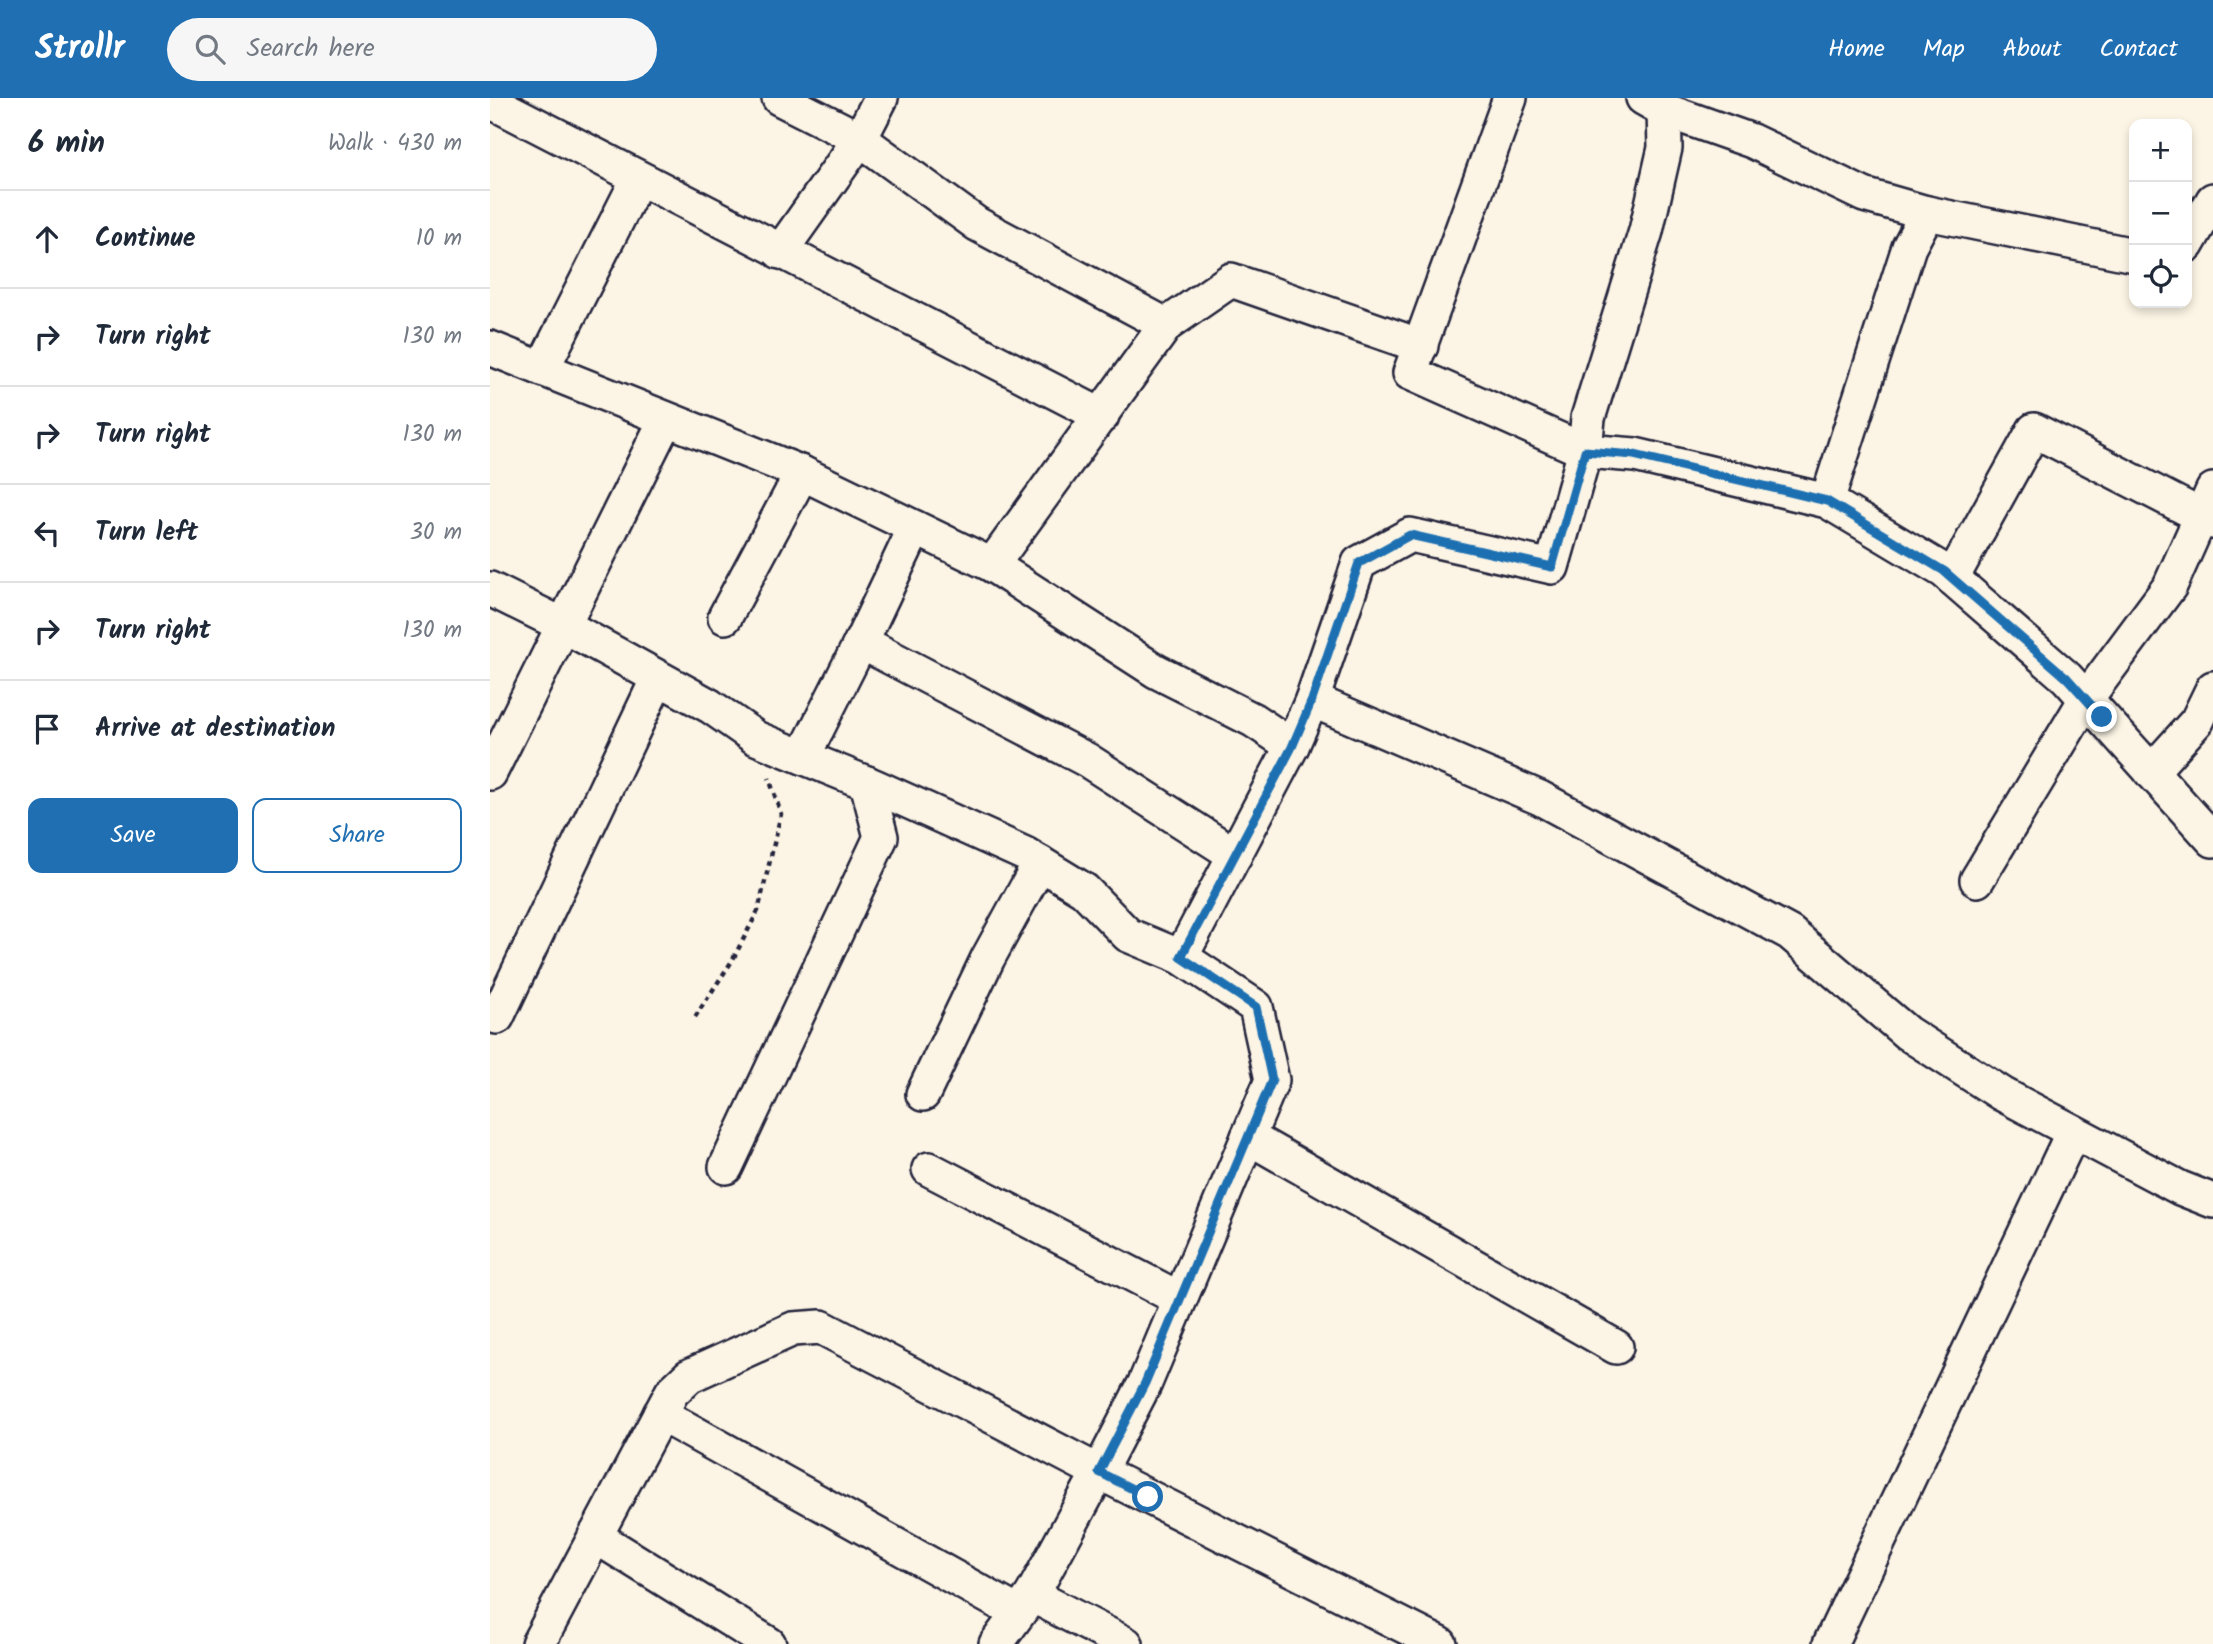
<!DOCTYPE html>
<meta charset="utf-8">
<style>
body{margin:0;font-family:Kalam,sans-serif;background:#f6f6f7;color:#1f2937}
.controls{position:absolute;right:21px;top:21px;display:grid;overflow:hidden;border-radius:14px;box-shadow:0 4px 10px #0003}
.controls button{width:63px;height:63px;display:grid;place-items:center;padding:0;border:0;border-bottom:2px solid #e0e1e3;background:#fff;color:#1f2937;font:35px sans-serif}
.stop{position:absolute;width:21px;height:21px;margin:-16px;border:5px solid #1f6fb2;border-radius:50%;background:#fff}
.stop.end{background:#1f6fb2;border-color:#fff;box-shadow:0 2px 7px #0008}
.list{margin:0;padding:0;list-style:none}
h2{display:flex;justify-content:space-between;align-items:center;height:91px;margin:0;padding:0 28px;font-size:30px}
h2 small{font-size:23px;font-weight:400;color:#747a83}
.list li{display:grid;grid-template-columns:46px 1fr auto;gap:21px;align-items:center;box-sizing:border-box;height:98px;padding:0 28px;border-top:2px solid #e0e1e3}
.list b{display:block;font-size:26px;white-space:nowrap}
.list em{font-size:23px;font-style:normal;color:#747a83}
.actions{display:flex;gap:14px;padding:21px 28px}
.actions a{flex:1;padding:16px 0;border:2px solid #1f6fb2;border-radius:14px;text-align:center;font-size:24px;color:#1f6fb2}
.actions .main{background:#1f6fb2;color:#fff}
.icon{flex:none;width:38px;height:38px;fill:none;stroke:currentColor;stroke-width:2;stroke-linecap:round;stroke-linejoin:round}
.map{position:relative;flex:none;width:1723px;height:1546px;overflow:hidden}
header{display:flex;align-items:center;gap:42px;box-sizing:border-box;height:98px;padding:0 35px;background:#1f6fb2;color:#fff}
header strong{font-size:33px}
nav{display:flex;gap:38px;margin-inline-start:auto;font-size:24px}
.search{width:490px;height:63px;background:#f6f6f7;display:flex;align-items:center;gap:18px;box-sizing:border-box;padding:0 24px;border-radius:38px;color:#747a83;font-size:26px}
main{display:flex}
aside{flex:1;background:#fff}
.map>svg:first-child{display:block}
.lines{fill:none;stroke-linecap:round;stroke-linejoin:round}
.street-casing{stroke:#22223b;stroke-width:38}
.path{stroke:#22223b;stroke-width:4.5;stroke-dasharray:5 5;stroke-linecap:butt}
.street{stroke:#fcf5e5;stroke-width:33}
.route{stroke:#1f6fb2;stroke-width:9}
</style>
<header>
<strong>Strollr</strong>
<div class="search"><svg class="icon" aria-label="search" viewBox="0 0 24 24"><circle cx="10" cy="10" r="6"/><path d="M15 15l6 6"/></svg>Search here</div>
<nav><a>Home</a><a>Map</a><a>About</a><a>Contact</a></nav>
</header>
<main>
<aside>
<h2>6 min<small>Walk · 430 m</small></h2>
<ul class="list">
<li><svg class="icon" aria-label="ahead" viewBox="0 0 24 24"><path d="M12 20V5M6 11l6-6 6 6"/></svg><div><b>Continue</b></div><em>10 m</em></li>
<li><svg class="icon" aria-label="right" viewBox="0 0 24 24"><path d="M7 20v-9h11M14 6l5 5-5 5"/></svg><div><b>Turn right</b></div><em>130 m</em></li>
<li><svg class="icon" aria-label="right" viewBox="0 0 24 24"><path d="M7 20v-9h11M14 6l5 5-5 5"/></svg><div><b>Turn right</b></div><em>130 m</em></li>
<li><svg class="icon" aria-label="left" viewBox="0 0 24 24"><path d="M17 20v-9H6M10 6l-5 5 5 5"/></svg><div><b>Turn left</b></div><em>30 m</em></li>
<li><svg class="icon" aria-label="right" viewBox="0 0 24 24"><path d="M7 20v-9h11M14 6l5 5-5 5"/></svg><div><b>Turn right</b></div><em>130 m</em></li>
<li><svg class="icon" aria-label="arrive" viewBox="0 0 24 24"><path d="M6 21V4h12l-3 4 3 4H6"/></svg><div><b>Arrive at destination</b></div></li>
</ul>
<div class="actions"><a class="main">Save</a><a>Share</a></div>
</aside>
<div class="map">
<svg width="1723" height="1546" viewBox="0 0 1723 1546">
<rect width="100%" height="100%" fill="#fcf5e5"/>
<filter id="ink" filterUnits="userSpaceOnUse"><feTurbulence type="fractalNoise" baseFrequency=".0143" numOctaves="2"/><feDisplacementMap in="SourceGraphic" scale="14" xChannelSelector="R" yChannelSelector="G"/><feConvolveMatrix kernelMatrix="1 2 1 2 8 2 1 2 1" color-interpolation-filters="sRGB"/></filter>
<g filter="url(#ink)">
<g class="lines">
<defs>
<g id="street">
<path d="M289,0l81,41 117,85 189,101"/>
<path d="M1020,0l-100,275 175,78 50,4 192,46 117,70 123,107 146,162"/>
<path d="M1153,0l21,12 88,31 112,54 63,18 207,42"/>
<path d="M0,3l612,315"/>
<path d="M1697,147l26,-45"/>
<path d="M290,154l80,-113 21,-41"/>
<path d="M0,250l312,125 190,92 164,106 97,49 39,26"/>
<path d="M52,271l96,-190"/>
<path d="M1337,403l82,-254 18,-34"/>
<path d="M502,467l174,-240 65,-45 190,66"/>
<path d="M1462,480l82,-148 179,92"/>
<path d="M0,491l73,36 147,81 46,32 118,48 151,68 59,36 44,45 53,22 75,50 16,73 -127,303 -46,89 -67,123 -36,49"/>
<path d="M235,519l77,-144"/>
<path d="M371,544l226,118 148,95"/>
<path d="M822,602l228,98 250,135 117,100 95,61 178,94 33,13"/>
<path d="M313,659l58,-115 54,-114"/>
<path d="M1661,674l46,-51 16,-33"/>
<path d="M0,675l176,-354"/>
<path d="M1487,782l109,-181 84,-113 43,-96"/>
<path d="M691,859l111,-211 20,-46 47,-137 51,-28 142,32 33,-116 3,-33 58,-187 19,-83 -1,-38"/>
<path d="M7,919l161,-339"/>
<path d="M433,996l65,-136 52,-95"/>
<path d="M758,1039l368,210"/>
<path d="M236,1069l155,-330 -14,-54"/>
<path d="M439,1071l251,130"/>
<path d="M170,1316l358,199"/>
<path d="M105,1438l174,108"/>
<path d="M542,1497l94,49"/>
<path d="M48,1546l134,-252 17,-16 104,-47 28,-2 278,145 341,172"/>
<path d="M1340,1546l243,-512"/>
</g>
</defs>
<use href="#street" class="street-casing"/>
<path class="path" d="M205,919l37,-56 26,-50 23,-97 -12,-36"/>
<use href="#street" class="street"/>
</g>
</g>
<g class="lines" filter="url(#ink)">
<path class="route" d="M658,1399l-49,-25 46,-89 127,-303 -16,-73 -75,-50 111,-210 20,-47 47,-137 51,-28 142,32 33,-116 49,4 193,46 117,70 123,107 35,39"/>
</g>
</svg>
<div class="controls">
<button>+</button>
<button>−</button>
<button><svg class="icon" aria-label="locate" viewBox="0 0 24 24"><circle cx="12" cy="12" r="6"/><path d="M12 2v4M12 18v4M2 12h4M18 12h4"/></svg></button>
</div>
<div class="stop" style="left:658px;top:1399px"></div>
<div class="stop end" style="left:1612px;top:619px"></div>
</div>
</main>
